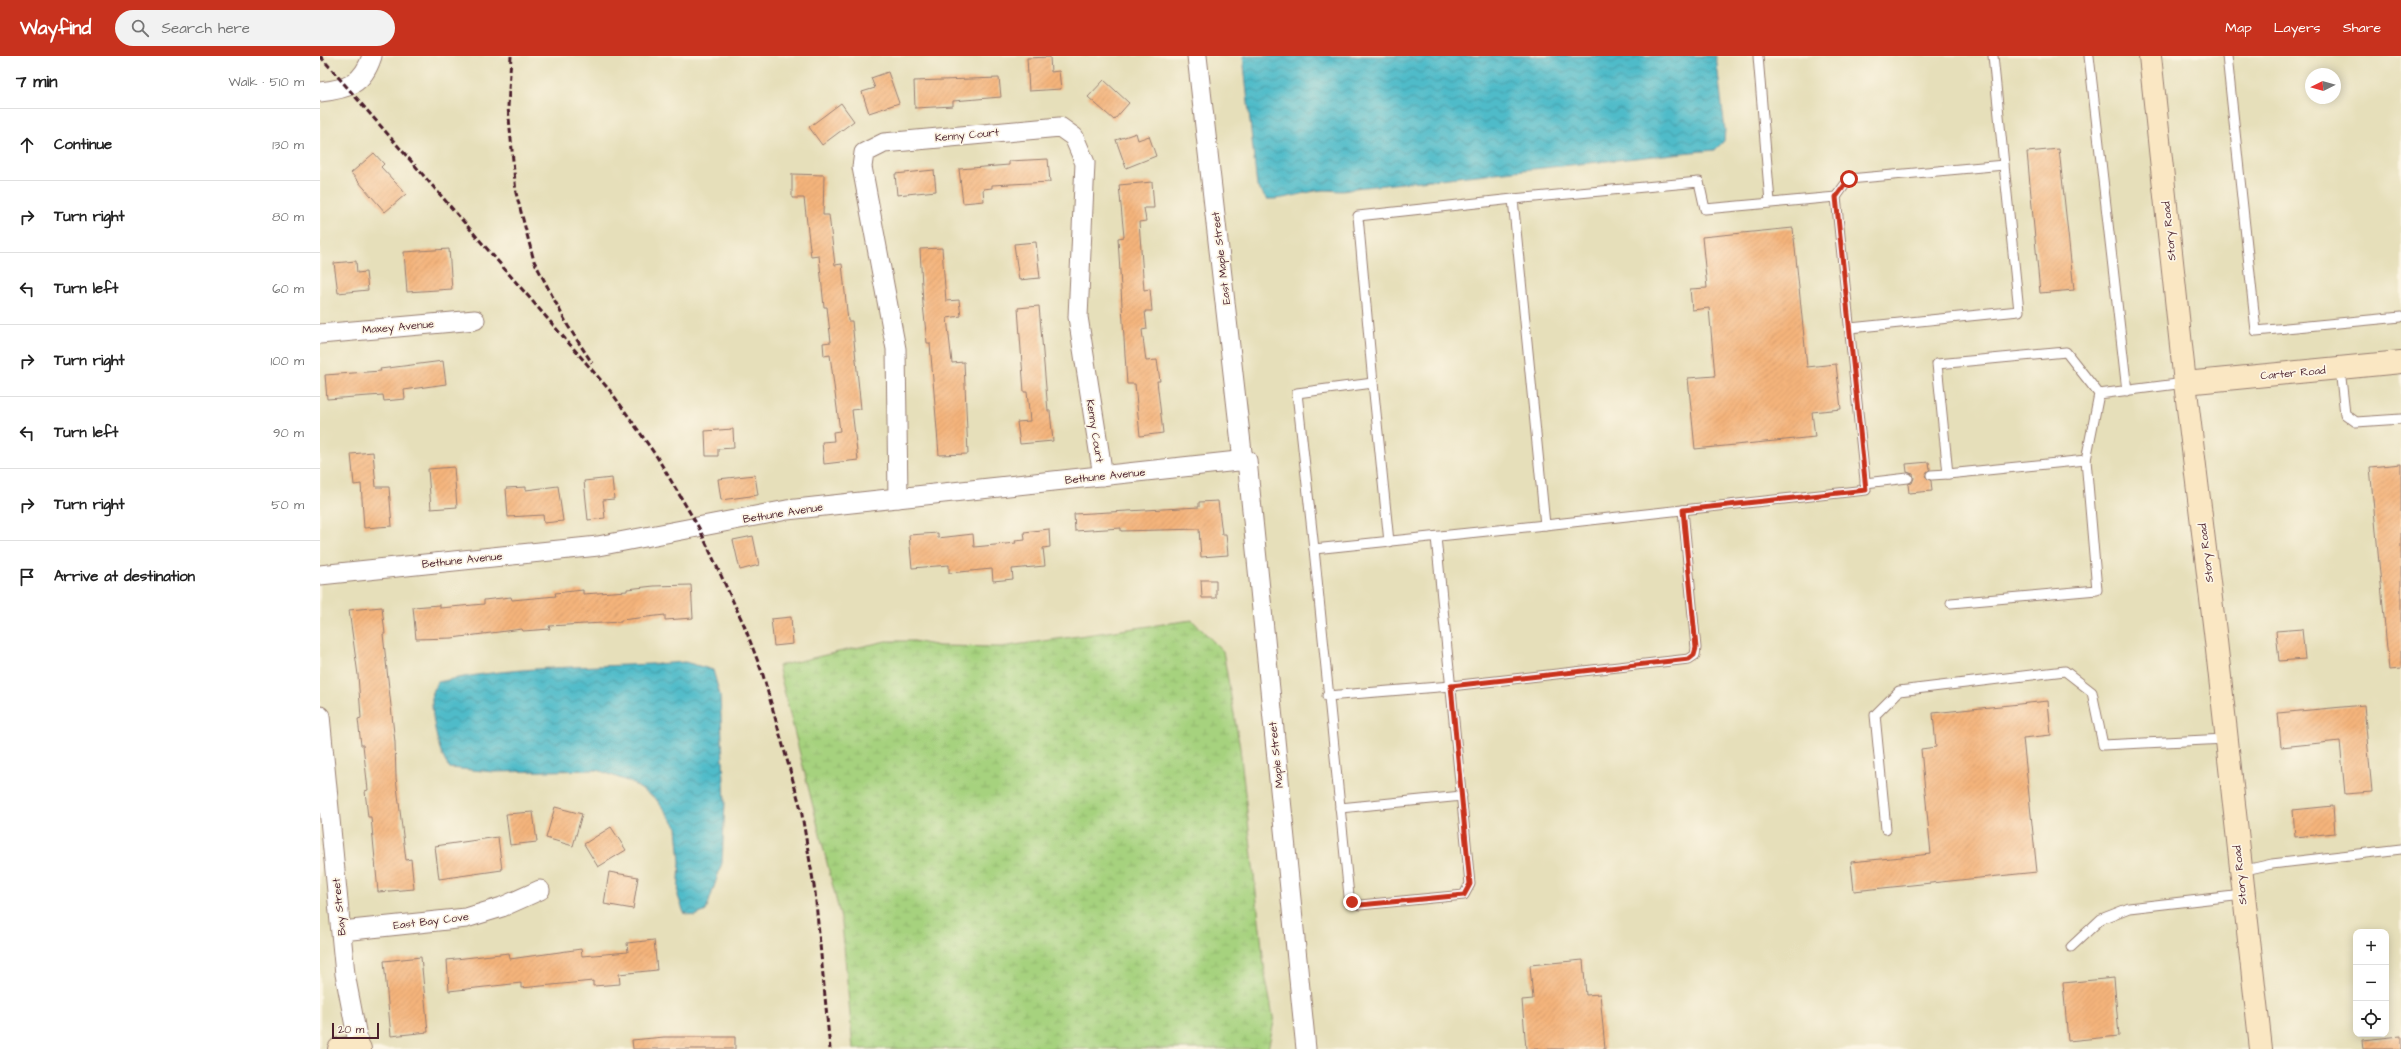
<!DOCTYPE html>
<meta charset="utf-8">
<style>
body{margin:0;font-family:"Architects Daughter",sans-serif;background:#f2f2f2;color:#222}
.controls{position:absolute;right:12px;bottom:12px;display:grid;overflow:hidden;border-radius:8px;box-shadow:0 2px 10px #0003}
.controls button{width:36px;height:36px;display:grid;place-items:center;padding:0;border:0;border-bottom:1px solid #e0e0e0;background:#fff;color:#222;font:20px sans-serif}
.compass{position:absolute;left:1985px;top:12px;width:36px;height:36px;border-radius:50%;background:#fff;box-shadow:0 2px 10px #0003;rotate:265deg}
.scale{position:absolute;left:12px;bottom:10px;width:47px;box-sizing:border-box;padding-left:4px;border:2px solid #4a1f2b;border-top:0;font-size:11px;line-height:14px;white-space:nowrap;color:#4a1f2b;-webkit-text-stroke:3px #fcf5e5;paint-order:stroke}
.stop{position:absolute;width:12px;height:12px;margin:-9px;border:3px solid #c8321e;border-radius:50%;background:#fff}
.stop.end{background:#c8321e;border-color:#fff;box-shadow:0 1px 4px #0008}
.list{margin:0;padding:0;list-style:none}
h2{display:flex;justify-content:space-between;align-items:center;height:52px;margin:0;padding:0 16px;font-size:17px}
h2 small{font-size:13px;font-weight:400;color:#767676}
.list li{display:grid;grid-template-columns:26px 1fr auto;gap:12px;align-items:center;box-sizing:border-box;height:72px;padding:0 16px;border-top:1px solid #e0e0e0}
.list b{display:block;font-size:15px;white-space:nowrap}
.list em{font-size:13px;font-style:normal;color:#767676}
.icon{flex:none;width:22px;height:22px;fill:none;stroke:currentColor;stroke-width:2;stroke-linecap:round;stroke-linejoin:round}
.map{position:relative;flex:none;width:2081px;height:993px;overflow:hidden}
header{display:flex;align-items:center;gap:24px;box-sizing:border-box;height:56px;padding:0 20px;background:#c8321e;color:#fff}
header strong{font-size:19px}
nav{display:flex;gap:22px;margin-inline-start:auto;font-size:14px}
.search{width:280px;height:36px;background:#f2f2f2;display:flex;align-items:center;gap:10px;box-sizing:border-box;padding:0 14px;border-radius:22px;color:#767676;font-size:15px}
main{display:flex}
aside{flex:1;background:#fff}
.map>svg:first-child{display:block}
.wetland{fill:url(#wetland-marsh);stroke:#787854}
.water{fill:url(#water-waves);stroke:#4c6d7a}
.building{fill:url(#building-hatch)}
.lines{fill:none;stroke-linecap:round;stroke-linejoin:round}
.lane-casing{stroke:#987f72;stroke-width:11}
.street-casing{stroke:#987f72;stroke-width:21}
.secondary-casing{stroke:#987f72;stroke-width:24}
.lane{stroke:#fff;stroke-width:9}
.street{stroke:#fff;stroke-width:19}
.secondary{stroke:#fae7c3;stroke-width:22}
.rail{stroke:#4a1f2b;stroke-width:3;stroke-dasharray:6 3;stroke-linecap:butt}
.route{stroke:#c8321e;stroke-width:5}
.labels{text-anchor:middle;dominant-baseline:central;stroke-width:3.5;stroke-linejoin:round;paint-order:stroke}
.street-label{font-size:11px;fill:#4a1f2b;stroke:#fcf5e5}
</style>
<header>
<strong>Wayfind</strong>
<div class="search"><svg class="icon" aria-label="search" viewBox="0 0 24 24"><circle cx="10" cy="10" r="6"/><path d="M15 15l6 6"/></svg>Search here</div>
<nav><a>Map</a><a>Layers</a><a>Share</a></nav>
</header>
<main>
<aside>
<h2>7 min<small>Walk · 510 m</small></h2>
<ul class="list">
<li><svg class="icon" aria-label="ahead" viewBox="0 0 24 24"><path d="M12 20V5M6 11l6-6 6 6"/></svg><div><b>Continue</b></div><em>130 m</em></li>
<li><svg class="icon" aria-label="right" viewBox="0 0 24 24"><path d="M7 20v-9h11M14 6l5 5-5 5"/></svg><div><b>Turn right</b></div><em>80 m</em></li>
<li><svg class="icon" aria-label="left" viewBox="0 0 24 24"><path d="M17 20v-9H6M10 6l-5 5 5 5"/></svg><div><b>Turn left</b></div><em>60 m</em></li>
<li><svg class="icon" aria-label="right" viewBox="0 0 24 24"><path d="M7 20v-9h11M14 6l5 5-5 5"/></svg><div><b>Turn right</b></div><em>100 m</em></li>
<li><svg class="icon" aria-label="left" viewBox="0 0 24 24"><path d="M17 20v-9H6M10 6l-5 5 5 5"/></svg><div><b>Turn left</b></div><em>90 m</em></li>
<li><svg class="icon" aria-label="right" viewBox="0 0 24 24"><path d="M7 20v-9h11M14 6l5 5-5 5"/></svg><div><b>Turn right</b></div><em>50 m</em></li>
<li><svg class="icon" aria-label="arrive" viewBox="0 0 24 24"><path d="M6 21V4h12l-3 4 3 4H6"/></svg><div><b>Arrive at destination</b></div></li>
</ul>
</aside>
<div class="map">
<svg width="2081" height="993" viewBox="0 0 2081 993">
<defs>
<pattern id="wetland-marsh" width="20" height="14" patternUnits="userSpaceOnUse"><rect width="20" height="14" fill="#a6d27e"/><path d="M1 5h8M5 5V1M11 12h8M15 12V8" fill="none" stroke="#90b46d"/></pattern>
<pattern id="water-waves" width="16" height="10" patternUnits="userSpaceOnUse"><rect width="16" height="10" fill="#4fbbc9"/><path d="M0 5q4-4 8 0t8 0" fill="none" stroke="#4497a3"/></pattern>
<pattern id="building-hatch" width="6" height="6" patternUnits="userSpaceOnUse"><rect width="6" height="6" fill="#f4b47b"/><path d="M-1 1l2-2M0 6l6-6M5 7l2-2" fill="none" stroke="#d39a6a"/></pattern>
</defs>
<rect width="100%" height="100%" fill="#fcf5e5"/>
<filter id="ink" filterUnits="userSpaceOnUse"><feTurbulence type="fractalNoise" baseFrequency=".025" numOctaves="2"/><feDisplacementMap in="SourceGraphic" scale="8" xChannelSelector="R" yChannelSelector="G"/><feConvolveMatrix kernelMatrix="1 2 1 2 8 2 1 2 1" color-interpolation-filters="sRGB"/></filter>
<filter id="wash" filterUnits="userSpaceOnUse"><feTurbulence type="fractalNoise" baseFrequency=".012" numOctaves="4" result="noise"/><feDisplacementMap in="SourceGraphic" scale="16" xChannelSelector="R" yChannelSelector="G"/><feGaussianBlur stdDeviation="0.9" result="paint"/><feColorMatrix in="noise" values="0 0 0 0 0 0 0 0 0 0 0 0 0 0 0 0 0 1.4 0 .05"/><feComposite in="paint" operator="in"/></filter>
<g filter="url(#wash)">
<rect width="100%" height="100%" fill="#e6dfba"/>
<path class="wetland" d="M872,564l31,31 17,97 25,226 9,48 -6,27h-415l-11,-126 -64,-257 108,-25h28l25,5 62,1z"/>
<g class="water">
<path d="M923,0h473l9,74 -1,11 -9,9 -23,2 -337,36c-11,5 -20,2 -31,2 -19,1 -37,10 -57,9l-10,-12z"/>
<path d="M365,606l28,8 7,25 5,108 -3,60 -16,48 -11,5 -11,-3 -6,-17 2,-34 -3,-35 -21,-28 -24,-16 -34,-13 -104,2 -44,-4c-12,-12 -19,-54 -18,-72 0,-4 4,-10 6,-14 81,-18 166,-14 247,-20z"/>
</g>
<g id="blocks">
<g class="building">
<path d="M730,1l1,15 8,-1 2,18 -32,2 -2,-33z"/>
<path d="M568,16l11,31 -30,10 -7,-21 13,-4 -4,-10z"/>
<path d="M679,22l2,19 -48,4v5l-38,2 -1,-27z"/>
<path d="M784,24l25,23 -15,17 -26,-23z"/>
<path d="M521,47l13,18 -32,24 -13,-18z"/>
<path d="M816,77l2,7 11,-4 7,20 -30,12 -10,-28z"/>
<path d="M1739,93l15,141 -34,3 -13,-141z"/>
<path d="M54,97l10,11 -3,3 25,27 -21,18 -34,-39z"/>
<path d="M728,103l2,23 -58,3v3l-9,1 1,12 -21,2 -4,-34 50,-4v-4z"/>
<path d="M614,114l2,21 -39,4 -2,-21z"/>
<path d="M472,118l32,1 -1,40h6l6,50 7,-1 6,57h4l9,88 -9,1 6,50 -34,4 -2,-22 12,-1 -1,-9 7,-1 -10,-76 -6,1 -1,-13 8,-1 -4,-35h-3l-5,-51 -8,1 -7,-59h-12z"/>
<path d="M832,126l2,26h-10l2,13 -7,1 5,68 6,-1 2,22h-7l2,18 -5,1 4,31 11,-1 3,21h-3l6,52 -23,3 -5,-52h-8l-2,-29 -7,-117 6,-1 -5,-52z"/>
<path d="M1473,172l14,139 29,-3 5,45 -29,3 3,25 -120,12 -7,-71 27,-2 -6,-68 -17,2 -2,-21 17,-1 -5,-51z"/>
<path d="M716,186l4,36 -21,2 -5,-36z"/>
<path d="M622,192l4,53 13,-1 2,16 -14,2 5,45 12,-1 4,92 -29,1 -9,-112h-3l-4,-39 -3,-55z"/>
<path d="M129,193l3,40 -45,3 -3,-40z"/>
<path d="M36,205l1,12 9,-1 2,18 -30,3 -4,-30z"/>
<path d="M719,250l9,105h2l3,30 -33,3 -3,-22 13,-1 -3,-29h-3l-6,-84z"/>
<path d="M123,305l3,23 -42,6 1,9 -21,2 -1,-6 -56,4 -2,-24 56,-4 -1,-2z"/>
<path d="M413,373l1,19 -16,1v7h-12l-1,-25z"/>
<path d="M53,396l3,35h13l3,39 -28,2 -3,-44 -7,1 -3,-31z"/>
<path d="M1609,406l1,7 -5,7 6,5 1,10 -23,2 -1,-9 4,-1 2,-5 -1,-4 -6,-2 -1,-8z"/>
<path d="M2081,408v205l-12,1 -19,-203z"/>
<path d="M134,411l3,40 -26,2 -3,-40z"/>
<path d="M435,419l3,20 -37,5 -3,-21z"/>
<path d="M292,422l2,21 -11,1 2,18 -17,2 -4,-39z"/>
<path d="M238,430l5,35 -19,2 -1,-8 -35,2 -2,-29 20,-1v3z"/>
<path d="M898,445l4,33h4l2,21 -27,2 -2,-28 -78,2v-3l-46,3 -1,-17 125,-7v-5z"/>
<path d="M729,473l1,18 -7,1 2,18 -33,3 1,10 -20,2 -1,-12 -43,4v-8l-37,3 -3,-33 29,-2v5l35,-4 1,13 42,-4 -1,-2 10,-1 -1,-8z"/>
<path d="M433,480l6,29 -19,5 -7,-30z"/>
<path d="M881,524h15v18h-14z"/>
<path d="M371,529l2,33 -28,2v-5l-44,5v2l-72,4 1,3 -27,2 -1,-2 -70,9 -36,1 -3,-32 27,-2v3l44,-4v-4l27,-3 1,3 44,-4 -1,-3 28,-3v4l44,-3v-2l27,-3z"/>
<path d="M62,551l3,27h-2l12,108 1,36 10,82 5,-1 3,30 -36,3 -7,-75h-3l-3,-26 3,-1 -5,-45h-2l-3,-26 3,-1 -3,-43 -9,-65z"/>
<path d="M471,561l2,27 -19,2 -3,-27z"/>
<path d="M1982,573l3,30 -26,2 -3,-30z"/>
<path d="M1728,645l3,34 -28,3 14,134 -183,19 -3,-29 80,-8 -10,-105 15,-2 -3,-34z"/>
<path d="M2044,649l8,87 -27,2 -5,-53 -59,6 -3,-34z"/>
<path d="M2013,750l2,27 -40,4 -2,-27z"/>
<path d="M235,751l27,7 -9,32 -27,-8z"/>
<path d="M213,756l4,30 -27,3 -4,-31z"/>
<path d="M291,771l15,23 -28,17 -14,-23z"/>
<path d="M178,781l4,33 -63,9 -4,-33z"/>
<path d="M289,816l29,5 -5,32 -29,-5z"/>
<path d="M334,884l3,30 -38,4 1,10 -27,2v-5l-72,7v-5l-72,8 -2,-31 62,-7 1,6 71,-10 1,7 46,-4 -1,-9z"/>
<path d="M101,901l7,75 -37,4 -7,-75z"/>
<path d="M1263,904l3,35 14,-1 5,55h-79l-4,-49 11,-1 -3,-34z"/>
<path d="M1794,922l5,58 -51,5 -5,-58z"/>
<path d="M2081,980v13h-38l-1,-9z"/>
<path d="M344,981h71v12h-102l-1,-9z"/>
</g>
</g>
</g>
<g filter="url(#ink)">
<use href="#blocks" fill-opacity="0" stroke="#987f72" stroke-width="1"/>
<g class="lines">
<defs>
<g id="lane">
<path d="M1438,0l12,146"/>
<path d="M1769,0l38,335"/>
<path d="M1907,0l29,275 145,-14"/>
<path d="M1379,126l6,27 131,-12 30,293 -321,35 -32,-326z"/>
<path d="M1516,141l13,-18 155,-14 -11,-109"/>
<path d="M1530,272l169,-17 -15,-146"/>
<path d="M1746,296l33,42 -13,66 -138,14 -11,-110z"/>
<path d="M2020,313l5,45 11,8 45,-3"/>
<path d="M1053,327l-15,-167 155,-17"/>
<path d="M1779,338l86,-11"/>
<path d="M1611,419l17,-1"/>
<path d="M1545,427l43,-5"/>
<path d="M1069,486l-16,-159 -76,10 17,156 231,-24"/>
<path d="M994,493l35,347 3,7 8,2 104,-10 6,-11 -34,-347"/>
<path d="M1631,547l146,-13 -11,-130"/>
<path d="M1007,640l124,-10 238,-27 6,-4 1,-7 -13,-138"/>
<path d="M1020,752l122,-12"/>
<path d="M1566,773l-11,-114 24,-24 166,-20 27,21 11,53 123,-6"/>
<path d="M1921,815l31,-7 129,-15"/>
<path d="M1751,891l30,-28 28,-11 114,-13"/>
</g>
<g id="street">
<path d="M877,0l46,405"/>
<path d="M0,36c28,-3 43,-8 52,-36"/>
<path d="M0,278l155,-14"/>
<path d="M578,442l-2,-149 -34,-182 2,-14 20,-10 176,-16 14,10 11,26 -7,154 25,159"/>
<path d="M0,519l278,-29 189,-36 460,-50 59,589"/>
<path d="M0,660l25,258 14,73"/>
<path d="M22,875l124,-13 36,-11 38,-17"/>
</g>
<g id="secondary">
<path d="M1830,0l35,327 30,249 46,417"/>
<path d="M1865,327l216,-21"/>
<path d="M19,993l20,-2 1,2"/>
</g>
</defs>
<use href="#lane" class="lane-casing"/>
<use href="#street" class="street-casing"/>
<use href="#secondary" class="secondary-casing"/>
<use href="#lane" class="lane"/>
<use href="#street" class="street"/>
<use href="#secondary" class="secondary"/>
<g class="rail">
<path d="M0,0l292,337 45,64 42,71 45,97 19,50 38,134 14,83 15,157"/>
<path d="M191,0l-3,51 8,86 18,68 34,65 24,37"/>
</g>
</g>
</g>
<g class="lines" filter="url(#ink)">
<path class="route" d="M1032,846l8,3 104,-10 6,-11 -19,-198 238,-27 5,-4 2,-7 -13,-138 183,-20 -30,-293 13,-18"/>
</g>
<g class="labels">
<g class="street-label">
<text transform="translate(647 79) rotate(-5)">Kenny Court</text>
<text transform="translate(1849 175) rotate(-96)">Story Road</text>
<text transform="translate(901 202) rotate(-97)">East Maple Street</text>
<text transform="translate(78 271) rotate(-5)">Maxey Avenue</text>
<text transform="translate(1973 317) rotate(-5)">Carter Road</text>
<text transform="translate(775 375) rotate(81)">Kenny Court</text>
<text transform="translate(785 420) rotate(-6)">Bethune Avenue</text>
<text transform="translate(463 457) rotate(-9)">Bethune Avenue</text>
<text transform="translate(1886 497) rotate(-97)">Story Road</text>
<text transform="translate(142 504) rotate(-6)">Bethune Avenue</text>
<text transform="translate(956 699) rotate(-96)">Maple Street</text>
<text transform="translate(1920 819) rotate(-96)">Story Road</text>
<text transform="translate(19 851) rotate(-96)">Bay Street</text>
<text transform="translate(111 865) rotate(-7)">East Bay Cove</text>
</g>
</g>
</svg>
<div class="controls">
<button>+</button>
<button>−</button>
<button><svg class="icon" aria-label="locate" viewBox="0 0 24 24"><circle cx="12" cy="12" r="6"/><path d="M12 2v4M12 18v4M2 12h4M18 12h4"/></svg></button>
</div>
<svg class="compass" viewBox="-18 -18 36 36"><path d="M0-13l5 13h-10z" fill="#e53935"/><path d="M0 13l5-13h-10z" fill="#767676"/></svg>
<div class="scale">20 m</div>
<div class="stop" style="left:1529px;top:123px"></div>
<div class="stop end" style="left:1032px;top:846px"></div>
</div>
</main>
